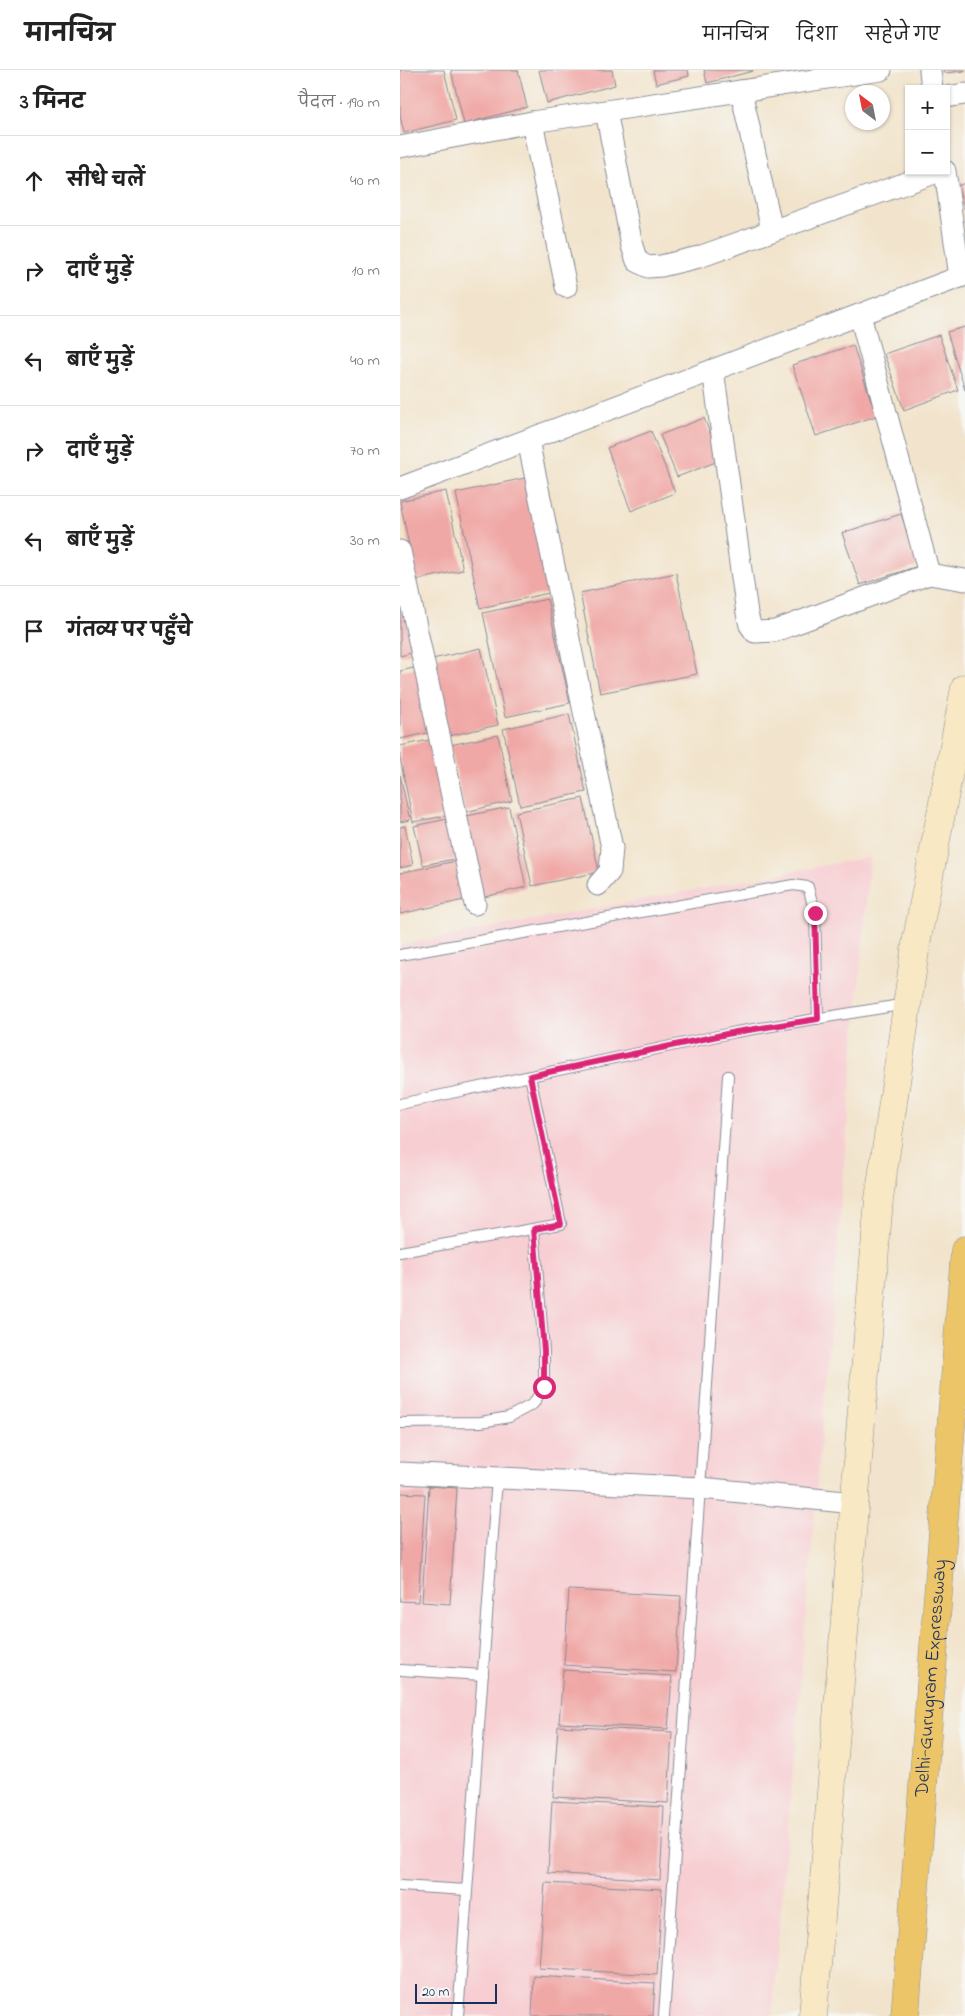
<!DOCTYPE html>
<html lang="hi">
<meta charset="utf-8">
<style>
body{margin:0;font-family:"Indie Flower","Playpen Sans Deva",sans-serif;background:#f6f6f6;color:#222}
.controls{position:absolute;right:15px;top:15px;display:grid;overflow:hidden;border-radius:0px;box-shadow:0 1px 4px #0004}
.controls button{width:45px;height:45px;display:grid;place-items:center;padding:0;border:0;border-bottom:1px solid #e0e0e0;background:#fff;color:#222;font:25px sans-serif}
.compass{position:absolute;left:445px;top:15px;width:45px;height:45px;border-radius:50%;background:#fff;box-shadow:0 1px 4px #0004;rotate:328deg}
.scale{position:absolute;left:15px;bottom:12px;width:82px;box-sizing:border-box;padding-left:5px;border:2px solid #1b2f5e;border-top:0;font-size:14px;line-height:18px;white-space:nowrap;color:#1b2f5e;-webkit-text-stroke:4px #f6f6f2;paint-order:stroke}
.stop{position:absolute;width:15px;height:15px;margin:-11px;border:4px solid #db2777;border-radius:50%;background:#fff}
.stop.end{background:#db2777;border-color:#fff;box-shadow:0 1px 5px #0008}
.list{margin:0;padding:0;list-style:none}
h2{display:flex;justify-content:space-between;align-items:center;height:65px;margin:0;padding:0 20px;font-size:21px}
h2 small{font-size:16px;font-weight:400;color:#767676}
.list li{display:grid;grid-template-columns:32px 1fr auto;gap:15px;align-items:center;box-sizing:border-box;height:90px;padding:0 20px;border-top:1px solid #e0e0e0}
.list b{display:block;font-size:19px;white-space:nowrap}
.list em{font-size:16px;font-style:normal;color:#767676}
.icon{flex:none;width:28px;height:28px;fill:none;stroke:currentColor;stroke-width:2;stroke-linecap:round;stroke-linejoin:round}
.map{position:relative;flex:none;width:565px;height:1946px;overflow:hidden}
header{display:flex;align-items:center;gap:30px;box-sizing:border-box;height:70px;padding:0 25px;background:#fff;border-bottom:1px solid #e0e0e0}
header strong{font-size:24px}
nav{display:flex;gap:28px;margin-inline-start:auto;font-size:18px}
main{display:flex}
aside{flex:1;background:#fff}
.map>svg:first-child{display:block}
.built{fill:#f7cfd3}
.building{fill:#f0a8a6}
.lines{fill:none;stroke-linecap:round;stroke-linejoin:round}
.service-casing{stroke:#868a95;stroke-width:12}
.minor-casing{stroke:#868a95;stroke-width:23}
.secondary-casing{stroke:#868a95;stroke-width:29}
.motorway-casing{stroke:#868a95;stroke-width:29}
.service{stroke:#fff;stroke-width:10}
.minor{stroke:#fff;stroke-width:21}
.secondary{stroke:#f8e8c3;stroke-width:28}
.motorway{stroke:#edc569;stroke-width:28}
.route{stroke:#db2777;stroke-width:6}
.labels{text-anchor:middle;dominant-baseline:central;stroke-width:5;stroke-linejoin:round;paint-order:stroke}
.street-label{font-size:20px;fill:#1b2f5e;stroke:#f6f6f2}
</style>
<header>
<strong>मानचित्र</strong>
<nav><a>मानचित्र</a><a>दिशा</a><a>सहेजे गए</a></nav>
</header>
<main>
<aside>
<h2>3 मिनट<small>पैदल · 190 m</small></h2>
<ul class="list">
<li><svg class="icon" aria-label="ahead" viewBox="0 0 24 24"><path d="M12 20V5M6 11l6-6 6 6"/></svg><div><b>सीधे चलें</b></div><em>40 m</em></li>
<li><svg class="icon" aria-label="right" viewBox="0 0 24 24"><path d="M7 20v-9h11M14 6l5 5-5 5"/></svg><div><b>दाएँ मुड़ें</b></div><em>10 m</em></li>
<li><svg class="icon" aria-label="left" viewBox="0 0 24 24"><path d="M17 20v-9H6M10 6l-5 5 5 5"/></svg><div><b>बाएँ मुड़ें</b></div><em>40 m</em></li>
<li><svg class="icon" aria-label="right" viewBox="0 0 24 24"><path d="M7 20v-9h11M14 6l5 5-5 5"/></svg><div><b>दाएँ मुड़ें</b></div><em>70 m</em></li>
<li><svg class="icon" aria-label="left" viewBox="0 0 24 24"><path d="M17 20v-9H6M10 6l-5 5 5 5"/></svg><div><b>बाएँ मुड़ें</b></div><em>30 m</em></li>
<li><svg class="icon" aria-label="arrive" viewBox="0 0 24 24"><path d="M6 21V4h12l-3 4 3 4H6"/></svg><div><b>गंतव्य पर पहुँचे</b></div></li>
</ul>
</aside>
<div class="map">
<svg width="565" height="1946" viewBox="0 0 565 1946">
<rect width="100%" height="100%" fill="#f6f6f2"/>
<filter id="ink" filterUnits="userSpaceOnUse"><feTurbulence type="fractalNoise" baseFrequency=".02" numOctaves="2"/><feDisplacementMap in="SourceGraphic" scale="10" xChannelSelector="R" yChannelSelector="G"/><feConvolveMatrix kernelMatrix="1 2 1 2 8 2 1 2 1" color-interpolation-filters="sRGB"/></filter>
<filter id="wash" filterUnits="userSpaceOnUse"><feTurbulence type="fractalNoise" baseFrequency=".0096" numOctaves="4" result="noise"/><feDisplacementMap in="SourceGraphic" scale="20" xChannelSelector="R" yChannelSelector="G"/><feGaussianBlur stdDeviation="1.12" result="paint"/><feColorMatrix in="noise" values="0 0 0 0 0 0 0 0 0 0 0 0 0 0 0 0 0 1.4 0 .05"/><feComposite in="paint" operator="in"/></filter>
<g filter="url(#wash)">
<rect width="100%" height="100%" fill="#f2e4cc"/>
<path class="built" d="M470,787l-98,1159h-372v-1071z"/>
<g id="blocks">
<g class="building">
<path d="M0,0h44l12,50 -52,13 -4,-17z"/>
<path d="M51,0h67l9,37 -63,17z"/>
<path d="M139,0h73l3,15 -68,18z"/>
<path d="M253,0h35l1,6 -33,8z"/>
<path d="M304,0h49v1l-46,12z"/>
<path d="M543,0h22v1l-21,2z"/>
<path d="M565,113v27l-8,-24z"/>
<path d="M565,257v63l-18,-58z"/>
<path d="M539,265l19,55 -54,20 -20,-56z"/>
<path d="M453,275l23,71 -60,20 -24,-71z"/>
<path d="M304,348l17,42 -44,17 -17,-42z"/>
<path d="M251,361l24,62 -44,18 -24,-63z"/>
<path d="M125,408l24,115 -69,15 -24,-115z"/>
<path d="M46,421l17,79 -47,10 -16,-79z"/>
<path d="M501,444l17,52 -58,19 -18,-52z"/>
<path d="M276,503l21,101 -97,19 -20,-100z"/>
<path d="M0,526l19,55 -19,5z"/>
<path d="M147,529l23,104 -65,14 -22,-104z"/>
<path d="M81,578l17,77 -54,12 -16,-77z"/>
<path d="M18,597l14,65 -32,7v-68z"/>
<path d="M169,644l17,78 -66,14 -17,-77z"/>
<path d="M98,665l14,66 -47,11 -15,-67z"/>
<path d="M34,669l16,76 -37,7 -13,-64v-12z"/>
<path d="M0,705l10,45 -10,2z"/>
<path d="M183,728l16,74 -67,14 -16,-74z"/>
<path d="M109,737l17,80 -46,11 -18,-81z"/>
<path d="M52,748l8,40 -37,7 -9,-39z"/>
<path d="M5,756l8,39 -13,3v-41z"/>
<path d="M56,791l8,39 -64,14v-41z"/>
<path d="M29,1416l28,2 -7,116 -28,-2z"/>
<path d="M0,1423l25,1 -7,108 -18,-1z"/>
<path d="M169,1520l112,6 -5,76 -112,-7z"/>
<path d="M163,1600l109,6 -4,53 -109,-6z"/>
<path d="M158,1656l114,6 -4,71 -115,-6z"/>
<path d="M152,1731l112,6 -4,73 -112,-7z"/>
<path d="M145,1813l117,6 -5,86 -118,-7z"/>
<path d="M134,1906l121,7 -2,33h-121z"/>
</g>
</g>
</g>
<g filter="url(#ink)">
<use href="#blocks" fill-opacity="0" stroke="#868a95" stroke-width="1"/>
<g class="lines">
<defs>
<g id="service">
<path d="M0,885l393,-70 15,2 7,26 3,106"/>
<path d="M0,1034l336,-72 170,-28"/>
<path d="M0,1182l161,-28 -31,-148"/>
<path d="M0,1353l81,-1 28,-5 24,-13 11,-17v-36l-10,-122"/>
<path d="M0,1600l83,5"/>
<path d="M0,1816l67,4"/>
<path d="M58,1946l39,-538"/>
<path d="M264,1946l64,-940"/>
</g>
<g id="minor">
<path d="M530,0l2,19"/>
<path d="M341,21l31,139"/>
<path d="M546,27l19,-3"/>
<path d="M206,41l26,135 5,15 11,6 13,-1 38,-9 241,-86"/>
<path d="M132,52l34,165"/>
<path d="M0,77l132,-25 349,-52"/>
<path d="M545,101l15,106"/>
<path d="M460,245l69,259"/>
<path d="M313,300l34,243 3,12 5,7 20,-1 154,-57 36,6"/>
<path d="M128,370l84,408 -2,23 -12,14"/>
<path d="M0,418l565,-213"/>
<path d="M0,481l75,353"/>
<path d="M0,1403l300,15 155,15"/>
</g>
<path id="secondary" d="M413,1946l66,-817 37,-255 49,-256"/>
<g id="motorway">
<path id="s1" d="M505,1946l60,-766"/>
</g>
</defs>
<use href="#service" class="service-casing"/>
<use href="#minor" class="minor-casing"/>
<use href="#secondary" class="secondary-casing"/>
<use href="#motorway" class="motorway-casing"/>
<use href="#service" class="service"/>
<use href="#minor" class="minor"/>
<use href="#secondary" class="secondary"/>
<use href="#motorway" class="motorway"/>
</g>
</g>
<g class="lines" filter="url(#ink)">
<path class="route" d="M144,1317v-36l-10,-122 27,-5 -31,-148 206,-44 82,-13 -3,-106"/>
</g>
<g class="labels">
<g class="street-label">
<text stroke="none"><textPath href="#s1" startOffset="339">Delhi-Gurugram Expressway</textPath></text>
</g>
</g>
</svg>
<div class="controls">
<button>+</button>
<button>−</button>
</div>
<svg class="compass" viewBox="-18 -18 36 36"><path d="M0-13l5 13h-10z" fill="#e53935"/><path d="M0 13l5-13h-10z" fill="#767676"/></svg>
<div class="scale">20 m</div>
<div class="stop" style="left:144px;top:1317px"></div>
<div class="stop end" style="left:415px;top:843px"></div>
</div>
</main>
